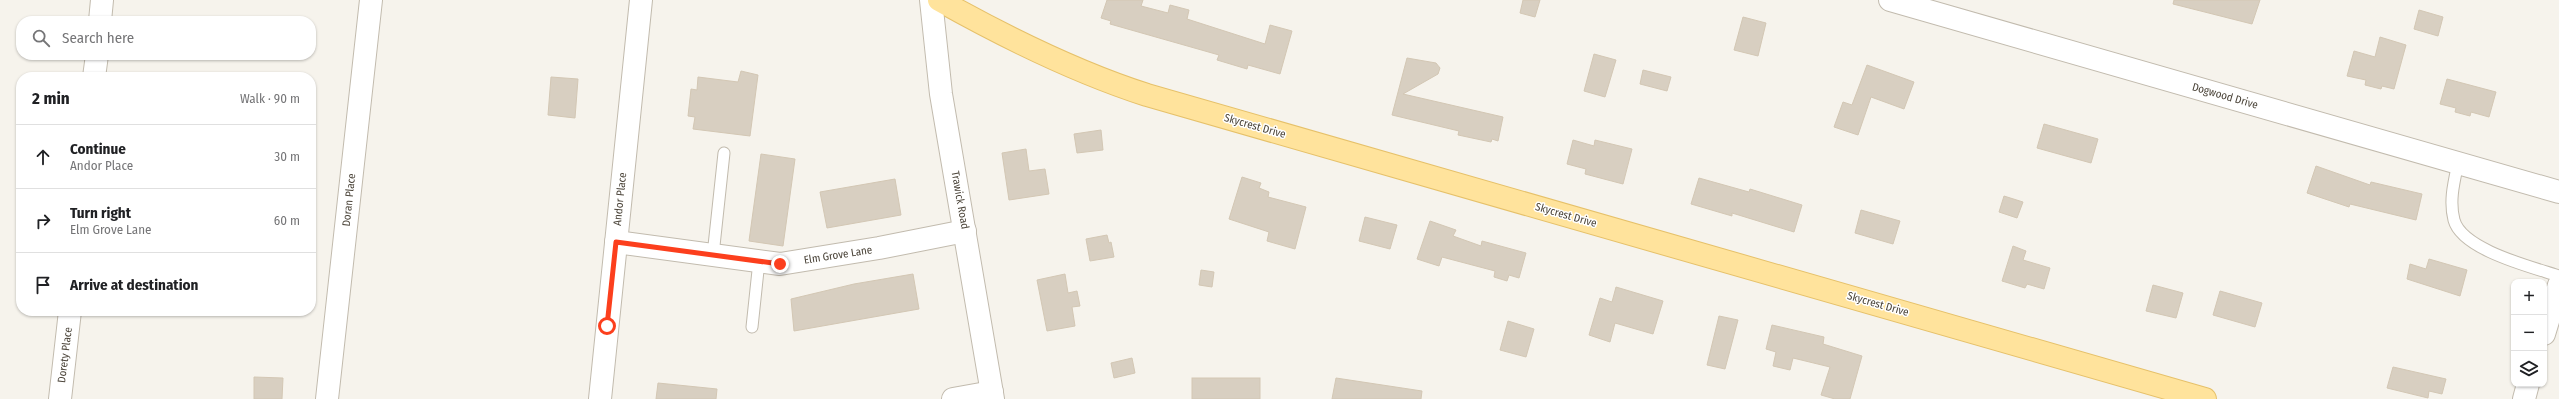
<!DOCTYPE html>
<meta charset="utf-8">
<style>
body{margin:0;font-family:"Fira Sans Condensed",sans-serif;background:#f2f2f2;color:#202124}
.controls{position:absolute;right:12px;bottom:12px;display:grid;overflow:hidden;border-radius:8px;box-shadow:0 1px 3px #0004}
.controls button{width:36px;height:36px;display:grid;place-items:center;padding:0;border:0;border-bottom:1px solid #e0e0e0;background:#fff;color:#202124;font:20px sans-serif}
.stop{position:absolute;width:12px;height:12px;margin:-9px;border:3px solid #fc3f1d;border-radius:50%;background:#fff}
.stop.end{background:#fc3f1d;border-color:#fff;box-shadow:0 1px 4px #0008}
.list{margin:0;padding:0;list-style:none}
h2{display:flex;justify-content:space-between;align-items:center;height:52px;margin:0;padding:0 16px;font-size:17px}
h2 small{font-size:13px;font-weight:400;color:#757577}
.list li{display:grid;grid-template-columns:26px 1fr auto;gap:12px;align-items:center;box-sizing:border-box;height:64px;padding:0 16px;border-top:1px solid #e0e0e0}
.list b{display:block;font-size:15px;white-space:nowrap}
.list p{margin:0;font-size:13px;white-space:nowrap;color:#757577}
.list em{font-size:13px;font-style:normal;color:#757577}
.icon{flex:none;width:22px;height:22px;fill:none;stroke:currentColor;stroke-width:2;stroke-linecap:round;stroke-linejoin:round}
.map{position:relative;flex:none;width:2559px;height:399px;overflow:hidden}
.search{position:absolute;background:#fff;box-shadow:0 1px 3px #0004;left:16px;top:16px;width:300px;height:44px;display:flex;align-items:center;gap:10px;box-sizing:border-box;padding:0 14px;border-radius:16px;color:#757577;font-size:15px}
.panel{position:absolute;background:#fff;box-shadow:0 1px 3px #0004;left:16px;top:72px;width:300px;height:244px;border-radius:16px}
.map>svg:first-child{display:block}
.building{fill:#d8cfc1;stroke:#d3c7b4}
.lines{fill:none;stroke-linecap:round;stroke-linejoin:round}
.service-casing{stroke:#c2bbae;stroke-width:13}
.minor-casing{stroke:#c2bbae;stroke-width:24}
.tertiary-casing{stroke:#c2bbae;stroke-width:24}
.primary-casing{stroke:#e6c16a;stroke-width:24}
.service{stroke:#fff;stroke-width:11}
.minor{stroke:#fff;stroke-width:22}
.tertiary{stroke:#fff;stroke-width:22}
.primary{stroke:#ffe39c;stroke-width:22}
.route{stroke:#fc3f1d;stroke-width:5}
.labels{text-anchor:middle;dominant-baseline:central;stroke-width:3;stroke-linejoin:round;paint-order:stroke}
.street-label{font-size:11px;fill:#4b4439;stroke:#fff}
</style>
<div class="map">
<svg width="2559" height="399" viewBox="0 0 2559 399">
<rect width="100%" height="100%" fill="#f6f3ec"/>
<g class="building">
<path d="M1107,0h36l-2,6 27,7 2,-8 19,5 -2,9 78,25 5,-19 22,6 -12,43 -32,-9 -1,4 -30,-9 2,-5 -109,-31 1,-3 -10,-3z"/>
<path d="M1523,0h17l-5,17 -15,-4z"/>
<path d="M2174,0h86l-8,24 -79,-20z"/>
<path d="M2419,10l24,7 -5,19 -24,-7z"/>
<path d="M1743,17l23,6 -8,33 -24,-6z"/>
<path d="M2380,37l26,8 -12,44 -12,-3 -1,3 -16,-4 1,-5 -19,-4 7,-25 21,6z"/>
<path d="M1594,54l22,6 -11,37 -21,-6z"/>
<path d="M1407,58l29,5 4,5 -2,6 -35,20 100,23 -5,24 -6,-2 -1,3 -33,-7 1,-4 -67,-16z"/>
<path d="M1867,65l47,17 -10,27 -33,-12 -13,38 -24,-8 9,-25 9,3z"/>
<path d="M1643,70l28,7 -4,14 -27,-7z"/>
<path d="M741,71l17,4 -8,61 -57,-7 2,-12 -7,-1 3,-27 6,1 1,-13 40,5z"/>
<path d="M551,77l27,2 -3,39 -27,-3z"/>
<path d="M2447,79l49,13 -7,25 -18,-5 -1,4 -15,-4 1,-4 -16,-4z"/>
<path d="M2044,124l54,15 -7,24 -54,-15z"/>
<path d="M1101,130l2,20 -26,3 -3,-19z"/>
<path d="M1573,140l21,6 1,-6 37,9 -9,35 -38,-10 1,-5 -19,-5z"/>
<path d="M1026,149l3,22 16,-2 4,25 -40,6 -7,-47z"/>
<path d="M761,154l34,5 -12,87 -34,-5z"/>
<path d="M2316,166l54,19 1,-3 51,12 -6,26 -66,-16 -1,3 -42,-14z"/>
<path d="M1242,177l19,6 -2,5 10,4 -1,5 38,10 -11,42 -28,-8 2,-9 -40,-13z"/>
<path d="M1699,178l50,14 1,-3 52,16 -8,27 -62,-19v3l-41,-12z"/>
<path d="M895,179l6,36 -74,13 -7,-36z"/>
<path d="M2004,196l19,6 -6,16 -18,-6z"/>
<path d="M1861,210l39,11 -7,23 -38,-11z"/>
<path d="M1365,217l32,8 -7,24 -31,-8z"/>
<path d="M1430,221l26,9 -3,6 28,10 1,-5 44,12 -7,25 -10,-3 -2,6 -13,-4 1,-6 -53,-14 -3,9 -22,-7z"/>
<path d="M1107,235l2,8 2,-1 3,15 -24,4 -4,-22z"/>
<path d="M2013,246l13,5 -3,9 27,8 -6,21 -17,-5 -2,4 -23,-7z"/>
<path d="M2429,259l38,11 -7,26 -53,-17 3,-15 16,5z"/>
<path d="M1201,270l13,2 -2,15 -13,-2z"/>
<path d="M913,274l6,35 -125,22 -3,-32 63,-15z"/>
<path d="M1065,274l3,19 9,-2 3,15 -8,1 3,19 -28,5 -10,-51z"/>
<path d="M2153,285l30,8 -7,25 -30,-7z"/>
<path d="M1616,287l47,14 -10,33 -38,-11 -5,19 -21,-7 11,-37 12,4z"/>
<path d="M2220,291l42,12 -7,24 -42,-12z"/>
<path d="M1719,316l19,4 -13,49 -18,-4z"/>
<path d="M1508,321l26,8 -8,28 -26,-7z"/>
<path d="M1772,325l52,12 -1,7 39,12 -12,43h-15l-14,-4 9,-28 -37,-9 -3,12 -17,-4 3,-14 -10,-3z"/>
<path d="M1132,358l3,15 -21,5 -3,-15z"/>
<path d="M2393,367l53,12 -4,15 -13,-3 -1,7 -41,-10z"/>
<path d="M254,377l29,1 -1,21h-28z"/>
<rect x="1192" y="378" width="68" height="21"/>
<path d="M1336,378l86,13 -1,8h-89z"/>
<path d="M658,383l59,6 -1,10h-60z"/>
</g>
<g class="lines">
<defs>
<g id="service">
<path d="M2458,163c-4,19 -9,38 -4,57 8,30 78,47 105,56"/>
<path d="M713,255l11,-102"/>
<path d="M752,327l7,-66"/>
</g>
<g id="minor">
<path d="M1890,0l669,192"/>
<path d="M100,21l2,-21"/>
<path d="M94,77l3,-22"/>
<path d="M616,242l164,22 99,-16 86,-17"/>
<path d="M2544,334l15,-49"/>
<path d="M60,399l10,-88"/>
<path d="M327,399l44,-399"/>
<path d="M600,399l41,-399"/>
<path d="M953,399l39,-7"/>
<path d="M2524,399l4,-15"/>
</g>
<path id="tertiary" d="M931,0l10,94 52,305"/>
<path id="primary" d="M939,0c66,37 136,72 208,95l1058,304"/>
</defs>
<use href="#service" class="service-casing"/>
<use href="#minor" class="minor-casing"/>
<use href="#tertiary" class="tertiary-casing"/>
<use href="#primary" class="primary-casing"/>
<use href="#service" class="service"/>
<use href="#minor" class="minor"/>
<use href="#tertiary" class="tertiary"/>
<use href="#primary" class="primary"/>
</g>
<g class="lines">
<path class="route" d="M607,326l9,-84 164,22"/>
</g>
<g class="labels">
<g class="street-label">
<text transform="translate(2225 96) rotate(16)">Dogwood Drive</text>
<text transform="translate(1255 126) rotate(16)">Skycrest Drive</text>
<text transform="translate(620 199) rotate(-84)">Andor Place</text>
<text transform="translate(349 200) rotate(-84)">Doran Place</text>
<text transform="translate(960 200) rotate(80)">Trawick Road</text>
<text transform="translate(1566 215) rotate(16)">Skycrest Drive</text>
<text transform="translate(838 255) rotate(-9)">Elm Grove Lane</text>
<text transform="translate(1878 304) rotate(16)">Skycrest Drive</text>
<text transform="translate(65 355) rotate(-83)">Dorety Place</text>
</g>
</g>
</svg>
<div class="controls">
<button>+</button>
<button>−</button>
<button><svg class="icon" aria-label="layers" viewBox="0 0 24 24"><path d="M12 4l9 5-9 5-9-5zM3 14l9 5 9-5"/></svg></button>
</div>
<div class="stop" style="left:607px;top:326px"></div>
<div class="stop end" style="left:780px;top:264px"></div>
<div class="search"><svg class="icon" aria-label="search" viewBox="0 0 24 24"><circle cx="10" cy="10" r="6"/><path d="M15 15l6 6"/></svg>Search here</div>
<section class="panel">
<h2>2 min<small>Walk · 90 m</small></h2>
<ul class="list">
<li><svg class="icon" aria-label="ahead" viewBox="0 0 24 24"><path d="M12 20V5M6 11l6-6 6 6"/></svg><div><b>Continue</b><p>Andor Place</p></div><em>30 m</em></li>
<li><svg class="icon" aria-label="right" viewBox="0 0 24 24"><path d="M7 20v-9h11M14 6l5 5-5 5"/></svg><div><b>Turn right</b><p>Elm Grove Lane</p></div><em>60 m</em></li>
<li><svg class="icon" aria-label="arrive" viewBox="0 0 24 24"><path d="M6 21V4h12l-3 4 3 4H6"/></svg><div><b>Arrive at destination</b></div></li>
</ul>
</section>
</div>
